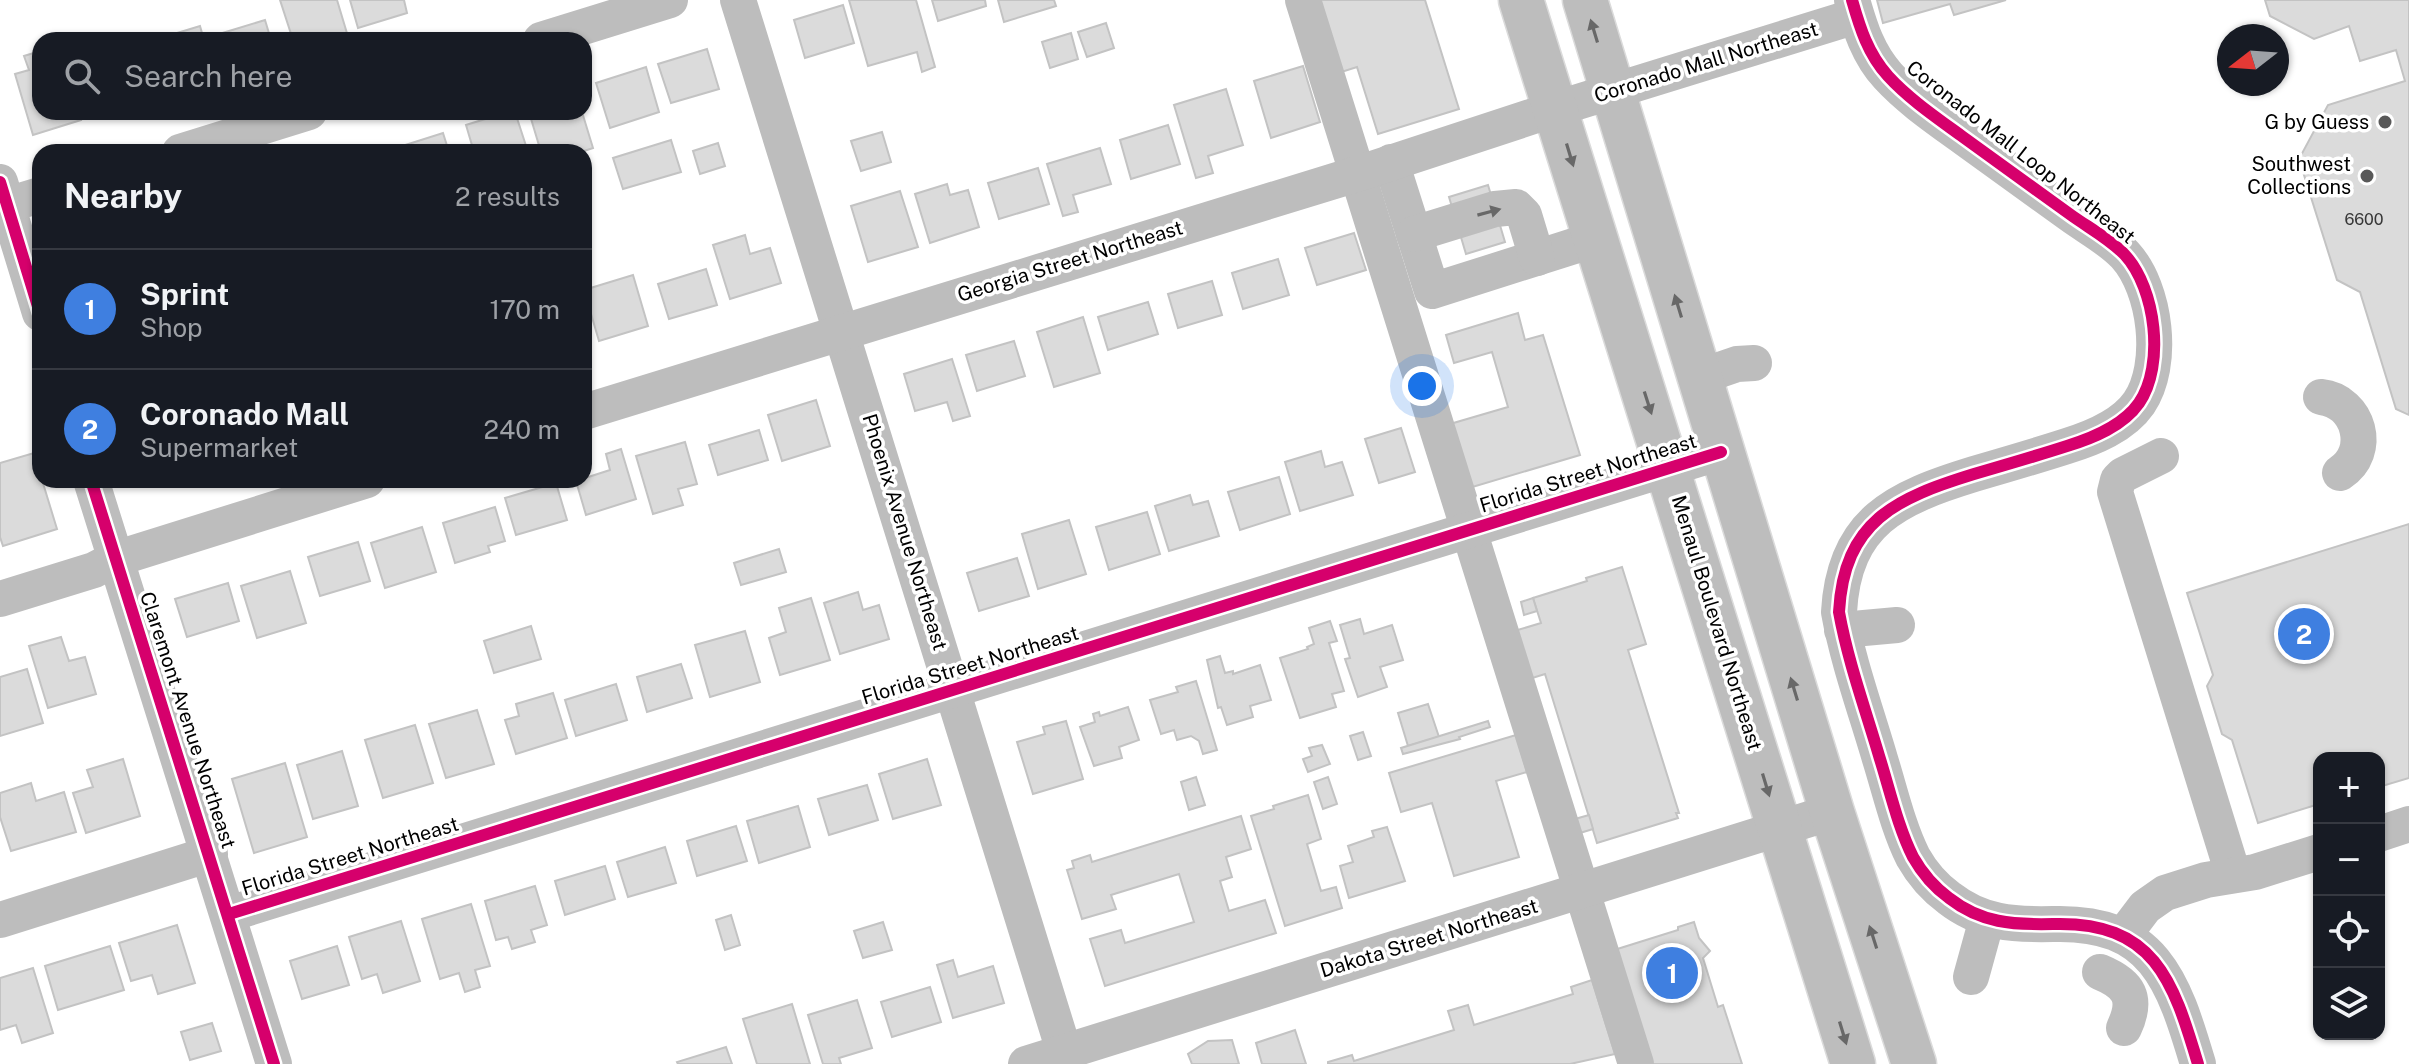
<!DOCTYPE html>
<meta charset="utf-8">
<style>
body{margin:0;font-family:"Public Sans",sans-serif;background:#20242c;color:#f1f3f6}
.controls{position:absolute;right:24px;bottom:24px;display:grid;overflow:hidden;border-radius:16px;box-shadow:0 2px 6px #0004}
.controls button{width:72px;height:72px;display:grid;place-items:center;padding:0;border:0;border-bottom:2px solid #363941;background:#171b24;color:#f1f3f6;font:40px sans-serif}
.compass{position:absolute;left:2217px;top:24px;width:72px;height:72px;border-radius:50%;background:#171b24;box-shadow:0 2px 6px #0004;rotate:253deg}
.you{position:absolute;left:1422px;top:386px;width:28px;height:28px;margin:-20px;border:6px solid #fff;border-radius:50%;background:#1a73e8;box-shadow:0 0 0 12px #1a73e833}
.badge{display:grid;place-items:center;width:52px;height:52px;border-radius:50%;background:#adaeaf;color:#fff;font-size:26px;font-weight:700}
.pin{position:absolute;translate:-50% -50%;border:4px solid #fff;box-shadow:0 2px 8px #0006}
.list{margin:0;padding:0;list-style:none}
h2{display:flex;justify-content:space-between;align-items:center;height:104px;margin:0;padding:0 32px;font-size:34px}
h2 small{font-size:26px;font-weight:400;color:#9ea1a6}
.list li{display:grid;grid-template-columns:52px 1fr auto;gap:24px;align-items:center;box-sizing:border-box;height:120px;padding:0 32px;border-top:2px solid #363941}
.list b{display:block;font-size:30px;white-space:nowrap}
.list p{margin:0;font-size:26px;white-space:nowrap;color:#9ea1a6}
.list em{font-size:26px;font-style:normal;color:#9ea1a6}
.icon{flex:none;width:44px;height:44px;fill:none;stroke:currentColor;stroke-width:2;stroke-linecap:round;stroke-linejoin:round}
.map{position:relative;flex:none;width:2409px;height:1064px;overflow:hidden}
.search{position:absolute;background:#171b24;box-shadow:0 2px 6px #0004;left:32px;top:32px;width:560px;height:88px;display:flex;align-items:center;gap:20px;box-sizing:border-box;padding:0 28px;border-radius:24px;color:#9ea1a6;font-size:30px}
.panel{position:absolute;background:#171b24;box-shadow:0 2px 6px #0004;left:32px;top:144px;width:560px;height:344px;border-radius:24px}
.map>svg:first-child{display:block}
.building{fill:#dbdbdb;stroke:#c3c3c3;stroke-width:2}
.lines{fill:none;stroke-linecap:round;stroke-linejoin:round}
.major-casing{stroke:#dbdbdb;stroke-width:47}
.minor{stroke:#bdbdbd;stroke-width:36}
.major{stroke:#bdbdbd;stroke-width:44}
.cycleway-casing{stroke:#fff;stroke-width:17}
.cycleway{stroke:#d6006c;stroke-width:12}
.oneway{fill:#686868}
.poi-dot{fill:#595959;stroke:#fff;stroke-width:3}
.labels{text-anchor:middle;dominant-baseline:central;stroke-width:7;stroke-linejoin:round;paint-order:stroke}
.number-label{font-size:16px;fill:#373737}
.street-label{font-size:20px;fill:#000;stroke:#fff}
.poi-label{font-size:20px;fill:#000;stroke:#fff;text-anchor:end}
</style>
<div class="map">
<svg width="2409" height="1064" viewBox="0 0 2409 1064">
<rect width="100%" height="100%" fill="#fff"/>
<g class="building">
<path d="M280,0h57l12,40h-18l-1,-2 -37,2z"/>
<path d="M350,0h54l3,13 -49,15z"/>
<path d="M849,0h67l19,67 -13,5 -5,-20 -49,14z"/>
<path d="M932,0h53l1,6 -48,15z"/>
<path d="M998,0h56l2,6 -52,16z"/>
<path d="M1312,0h113l34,109 -81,25 -21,-67 -22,7z"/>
<path d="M1877,0h129l-52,15 -4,-11 -67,19z"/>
<path d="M2265,0h144v415l-13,-6 -36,-117 -23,-12 -38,-121 29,-54 77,-24 -9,-31 -36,11 -11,-35 -35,13 -44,-23z"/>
<path d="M843,5l11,38 -49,15 -11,-38z"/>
<path d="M265,20l6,20h-53l-2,-5z"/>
<path d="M1106,23l8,25 -27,9 -9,-25z"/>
<path d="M200,26l4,14h-50z"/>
<path d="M1071,33l7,26 -28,9 -8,-26z"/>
<path d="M707,49l12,40 -48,14 -13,-39z"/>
<path d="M40,51v61h39l2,8 -48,15 -18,-61 14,-4 -5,-14z"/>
<path d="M1303,66l17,56 -49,16 -17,-57z"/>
<path d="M646,67l13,45 -49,16 -14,-45z"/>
<path d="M1226,89l17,56 -35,11 5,17 -17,5 -22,-73z"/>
<path d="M497,112h18l13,40h-54l-8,-27 32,-10z"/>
<path d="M529,112h53l11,36 -12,4h-40z"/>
<path d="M1168,125l12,39 -49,15 -11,-39z"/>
<path d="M882,132l9,30 -30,9 -10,-30z"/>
<path d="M443,133l6,19h-52l-1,-4z"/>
<path d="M671,140l10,32 -58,17 -10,-31z"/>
<path d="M718,143l7,23 -25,8 -7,-23z"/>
<path d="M1100,148l11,36 -38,11 5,17 -15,4 -16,-52z"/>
<path d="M1038,168l11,36 -50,15 -11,-36z"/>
<path d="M947,184l3,11 18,-5 11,37 -49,16 -15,-49z"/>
<path d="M1488,185l17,57 -39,12 -17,-57z"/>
<path d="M900,191l18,56 -50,15 -17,-56z"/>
<path d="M1354,233l12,37 -49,15 -12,-37z"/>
<path d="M745,235l5,19 20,-6 11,35 -51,16 -17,-54z"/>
<path d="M1278,259l11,36 -46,14 -11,-36z"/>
<path d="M706,269l11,36 -48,14 -11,-35z"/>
<path d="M633,275l15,51 -49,15 -15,-51z"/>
<path d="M1212,281l10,34 -44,13 -10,-34z"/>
<path d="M1148,302l10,32 -50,16 -10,-33z"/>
<path d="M1518,313l7,27 18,-5 37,120 -111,33 -19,-64 58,-17 -16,-55 -38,11 -8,-28z"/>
<path d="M1083,317l17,56 -46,14 -17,-55z"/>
<path d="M1014,341l11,35 -48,15 -11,-36z"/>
<path d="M952,359l18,57 -17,5 -6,-19 -32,9 -11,-37z"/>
<path d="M816,400l14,46 -48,15 -14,-46z"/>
<path d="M1401,428l14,44 -36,11 -14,-44z"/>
<path d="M759,430l9,30 -50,15 -9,-30z"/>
<path d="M685,442l12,42 -19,5 5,16 -30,9 -17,-58z"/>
<path d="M621,449l15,50 -50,16 -10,-34 34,-11 -4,-16z"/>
<path d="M1321,451l4,16 17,-5 11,33 -53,16 -15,-49z"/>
<path d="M34,453l6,27h2l15,49 -54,17 -3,-9v-74z"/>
<path d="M1279,477l11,37 -50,16 -12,-38z"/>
<path d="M556,483l11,37 -51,15 -11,-37z"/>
<path d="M1190,495l3,10 15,-4 11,35 -50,15 -14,-45z"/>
<path d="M495,507l10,34 -17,5 2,6 -35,11 -12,-40z"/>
<path d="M1147,512l13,42 -51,16 -13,-43z"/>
<path d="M1069,520l17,54 -48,15 -16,-55z"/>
<path d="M2409,524v254l-30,9v-29h-60v46l-61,19 -26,-83 -10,-6 -15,-48 6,-11 -26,-82z"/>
<path d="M422,527l14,45 -51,16 -14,-45z"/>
<path d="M358,542l12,39 -50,15 -12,-39z"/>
<path d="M779,549l7,23 -45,13 -7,-22z"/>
<path d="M1017,558l12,38 -50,15 -12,-38z"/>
<path d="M1622,567l24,77 -18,6 51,163h-3l2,5 -81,25 -52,-169 -19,6 -15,-48 30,-9 -8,-25 54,-17 -1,-3z"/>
<path d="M290,571l16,52 -49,15 -16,-52z"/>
<path d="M228,583l11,38 -52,16 -12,-38z"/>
<path d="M858,592l5,18 16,-5 10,34 -49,15 -16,-51z"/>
<path d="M811,598l19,62 -50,15 -11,-37 17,-6 -7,-24z"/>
<path d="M1533,598l4,13 -13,4 -3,-13z"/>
<path d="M1360,619l4,15 28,-9 11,35 -23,7 7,20 -29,10 -13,-38 5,-1 -10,-33z"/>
<path d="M1330,621l7,20 -8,2 15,48 -12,3 4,13 -36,11 -20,-60 28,-9 -1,-2 7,-3 -5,-16z"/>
<path d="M531,626l10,33 -47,14 -10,-32z"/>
<path d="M745,631l15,51 -50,15 -15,-52z"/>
<path d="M61,637l8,24 16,-4 11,37 -48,14 -19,-62z"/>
<path d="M1220,656l5,17 8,-2v3l27,-9 11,35 -21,6 3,11 -26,8 -6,-18 -3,1 -11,-48z"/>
<path d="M681,664l11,34 -45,14 -10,-35z"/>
<path d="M27,669l16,54 -43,13v-59z"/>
<path d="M1196,681l21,69 -14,4 -4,-13 -8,-5 -14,4 -3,-10 -13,4 -11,-34 28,-8 -2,-5z"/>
<path d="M616,684l11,36 -51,16 -11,-36z"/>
<path d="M553,693l14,45 -51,16 -11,-34 14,-4 -3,-12z"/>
<path d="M1428,704l11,33 -31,9 -10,-33z"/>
<path d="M1128,707l11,33 -20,7 3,11 -28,8 -14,-39 15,-5 -2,-8 6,-2 1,4z"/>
<path d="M477,710l17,54 -48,14 -17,-54z"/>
<path d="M1066,721l17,58 -50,15 -16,-52 28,-8 -2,-7z"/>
<path d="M1488,721l2,6 -31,10 1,2 -57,15 -2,-6z"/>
<path d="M415,725l18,58 -50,15 -18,-58z"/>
<path d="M1363,732l8,24 -13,4 -8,-24z"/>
<path d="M1516,735l11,37 -31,9 23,76 -65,19 -22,-73 -31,9 -12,-39z"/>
<path d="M1322,745l8,19 -22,8 -5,-13 9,-3 -3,-8z"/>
<path d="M342,751l16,55 -45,13 -16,-54z"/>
<path d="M123,759l17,57 -54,17 -13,-40 20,-6 -6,-17z"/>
<path d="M927,759l14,46 -48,14 -14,-45z"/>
<path d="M285,763l22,74 -53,16 -22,-74z"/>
<path d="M1196,777l9,28 -16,5 -8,-28z"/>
<path d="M1328,777l9,27 -14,5 -9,-27z"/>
<path d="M31,783l5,18 28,-9 12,40 -65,19 -11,-34v-24z"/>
<path d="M867,785l11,35 -49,15 -11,-36z"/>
<path d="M1308,795l13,44 -14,5 14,47 15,-4 6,21 -57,18 -34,-110 23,-7 -1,-3z"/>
<path d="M798,806l12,41 -51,16 -12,-42z"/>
<path d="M1589,815l4,14 -13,4 -5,-14z"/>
<path d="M1241,816l10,33 -25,8 6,20 -12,4 9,30 36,-11 11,33 -171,53 -15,-47 31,-9 4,13 69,-21 -15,-48 -68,21 5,14 -34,10 -15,-49 7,-2 -2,-7 18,-6 2,7z"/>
<path d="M736,826l11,35 -50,15 -10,-35z"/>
<path d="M1387,827l18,54 -56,17 -9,-32 13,-4 -5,-16 26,-9 -2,-6z"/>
<path d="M665,847l11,36 -48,14 -11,-35z"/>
<path d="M605,866l10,33 -50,16 -10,-34z"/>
<path d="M535,886l12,39 -16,5 4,12 -23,7 -4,-12 -12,3 -11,-39z"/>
<path d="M471,904l19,62 -15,4 5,17 -15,5 -6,-19 -19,6 -18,-60z"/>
<path d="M731,915l9,30 -15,5 -9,-30z"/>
<path d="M401,921l19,60 -37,12 -6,-19 -15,5 -13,-42z"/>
<path d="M883,922l9,28 -29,8 -9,-27z"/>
<path d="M1694,922l5,16 11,13 -7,7 15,49 5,-2 19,59h-96l-35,-113 67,-21v-3z"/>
<path d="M177,925l18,58 -37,11 -6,-19 -21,6 -12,-38z"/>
<path d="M110,946l14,44 -66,20 -13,-44z"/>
<path d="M337,946l12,39 -47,14 -12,-38z"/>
<path d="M953,960l5,17 35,-11 11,37 -51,15 -16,-53z"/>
<path d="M33,968l20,65 -31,10 -6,-18 -16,5v-52z"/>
<path d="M1592,980l23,74 -45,10h-242v-2l24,-7 2,6 100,-31 -6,-19 20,-6 6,20 99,-31 -2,-7z"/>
<path d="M930,987l11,35 -49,15 -11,-35z"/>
<path d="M857,1000l15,48 -33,10 2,6h-18l-15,-49z"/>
<path d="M792,1004l18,60h-53l-14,-45z"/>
<path d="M212,1023l9,28 -31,9 -9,-28z"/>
<path d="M1295,1030l11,34h-44l-6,-21z"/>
<path d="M1232,1040l7,24h-47l-4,-10 20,-13z"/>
<path d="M726,1047l6,17h-54l-1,-2z"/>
</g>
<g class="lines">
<defs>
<g id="major">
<path d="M1521,0l332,1064"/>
<path d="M1585,0l247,812 82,252"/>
</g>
</defs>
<use href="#major" class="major-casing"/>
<g class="minor">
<path d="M738,0l330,1064"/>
<path d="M1303,0l333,1064"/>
<path d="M1852,0c8,28 16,54 36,76 21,23 49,42 75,61 36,26 72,52 108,78 18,13 39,24 54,40 31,34 40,110 14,148 -16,23 -46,35 -72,43 -31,10 -62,19 -93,28 -78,24 -130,47 -135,138 9,50 27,99 41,147 10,32 18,68 33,98 9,16 21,30 36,41 32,25 64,27 104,26 101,-3 120,56 145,140"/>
<path d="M541,40l129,-40"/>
<path d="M180,152l129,-40"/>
<path d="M1391,162l41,129 164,-52"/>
<path d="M0,182l40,131"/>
<path d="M7,205l33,-10"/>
<path d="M1414,234l81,-25 21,-2 8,8 13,43"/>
<path d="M1699,377l38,-13 17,-1"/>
<path d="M2321,397c38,4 52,55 19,76"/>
<path d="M584,412l773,-238 198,-65 301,-93"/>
<path d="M2161,456l-38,19 -5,5 -3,12 118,382"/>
<path d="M91,480l183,584"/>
<path d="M0,599l94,-29 21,-11 252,-79"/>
<path d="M1842,630l55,-5"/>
<path d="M2379,834l30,-10"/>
<path d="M229,914l1492,-462"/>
<path d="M0,920l210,-66"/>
<path d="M2123,936l22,-29 20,-14 41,-13 49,-8 64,-20"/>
<path d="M2100,972c29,12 38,26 24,56"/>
<path d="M1971,977l16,-58"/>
<path d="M1026,1064l806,-252"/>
</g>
<use href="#major" class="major"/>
<defs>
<g id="cycleway">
<path d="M1852,0c8,28 16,54 36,76 21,23 49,42 75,61 36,26 72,52 108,78 18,13 39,24 54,40 31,34 40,110 14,148 -16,23 -46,35 -72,43 -31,10 -62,19 -93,28 -78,24 -130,47 -135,138 9,50 27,99 41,147 10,32 18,68 33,98 9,16 21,30 36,41 32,25 64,27 104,26 101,-3 120,56 145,140"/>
<path d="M0,182l40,131"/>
<path d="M91,480l183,584"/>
<path d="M229,914l1492,-462"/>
</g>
</defs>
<use href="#cycleway" class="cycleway-casing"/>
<use href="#cycleway" class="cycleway"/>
</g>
<defs><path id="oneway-solid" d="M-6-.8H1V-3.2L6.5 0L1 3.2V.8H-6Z" transform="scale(2)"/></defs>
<g class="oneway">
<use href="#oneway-solid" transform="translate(1594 31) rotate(-107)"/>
<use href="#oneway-solid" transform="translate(1570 155) rotate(73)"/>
<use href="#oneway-solid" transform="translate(1489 212) rotate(-15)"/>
<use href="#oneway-solid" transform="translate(1678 306) rotate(-107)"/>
<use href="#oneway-solid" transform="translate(1648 403) rotate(72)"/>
<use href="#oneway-solid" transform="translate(1794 689) rotate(-107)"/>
<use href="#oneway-solid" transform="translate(1766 785) rotate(73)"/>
<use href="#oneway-solid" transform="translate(1873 937) rotate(-108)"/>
<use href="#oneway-solid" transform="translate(1843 1033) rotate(73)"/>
</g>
<g class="poi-dot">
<circle cx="2385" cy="122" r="8"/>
<circle cx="2367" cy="176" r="8"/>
</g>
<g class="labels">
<g class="number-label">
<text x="2364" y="219">6600</text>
</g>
<g class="street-label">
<text transform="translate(1706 62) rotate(-17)">Coronado Mall Northeast</text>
<text transform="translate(2021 152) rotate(38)">Coronado Mall Loop Northeast</text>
<text transform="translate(1070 261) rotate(-17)">Georgia Street Northeast</text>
<text transform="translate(1588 473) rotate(-17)">Florida Street Northeast</text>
<text transform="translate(905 532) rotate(73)">Phoenix Avenue Northeast</text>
<text transform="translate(1717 623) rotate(73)">Menaul Boulevard Northeast</text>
<text transform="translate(970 665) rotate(-17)">Florida Street Northeast</text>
<text transform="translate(188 720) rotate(72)">Claremont Avenue Northeast</text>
<text transform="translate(350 856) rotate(-17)">Florida Street Northeast</text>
<text transform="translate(1429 938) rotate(-17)">Dakota Street Northeast</text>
</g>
<g class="poi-label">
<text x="2369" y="122">G by Guess</text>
<text x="2351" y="164">Southwest<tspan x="2351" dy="23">Collections</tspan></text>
</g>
</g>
</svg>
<div class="controls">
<button>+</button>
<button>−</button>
<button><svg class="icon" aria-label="locate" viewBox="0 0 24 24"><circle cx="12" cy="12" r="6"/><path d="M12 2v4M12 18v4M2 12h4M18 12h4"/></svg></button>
<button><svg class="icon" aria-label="layers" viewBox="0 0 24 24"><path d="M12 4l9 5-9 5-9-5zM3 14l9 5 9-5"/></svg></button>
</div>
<svg class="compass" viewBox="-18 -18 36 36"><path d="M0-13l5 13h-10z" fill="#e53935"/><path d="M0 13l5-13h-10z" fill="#9ea1a6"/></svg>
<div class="you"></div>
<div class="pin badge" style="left:1672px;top:973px;background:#3f7fe0">1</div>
<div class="pin badge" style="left:2304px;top:634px;background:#3f7fe0">2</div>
<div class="search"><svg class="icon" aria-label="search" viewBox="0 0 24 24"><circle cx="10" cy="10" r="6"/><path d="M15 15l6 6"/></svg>Search here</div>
<section class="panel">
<h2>Nearby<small>2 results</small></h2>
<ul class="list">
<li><span class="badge" style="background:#3f7fe0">1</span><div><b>Sprint</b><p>Shop</p></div><em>170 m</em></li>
<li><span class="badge" style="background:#3f7fe0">2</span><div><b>Coronado Mall</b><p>Supermarket</p></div><em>240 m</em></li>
</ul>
</section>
</div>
